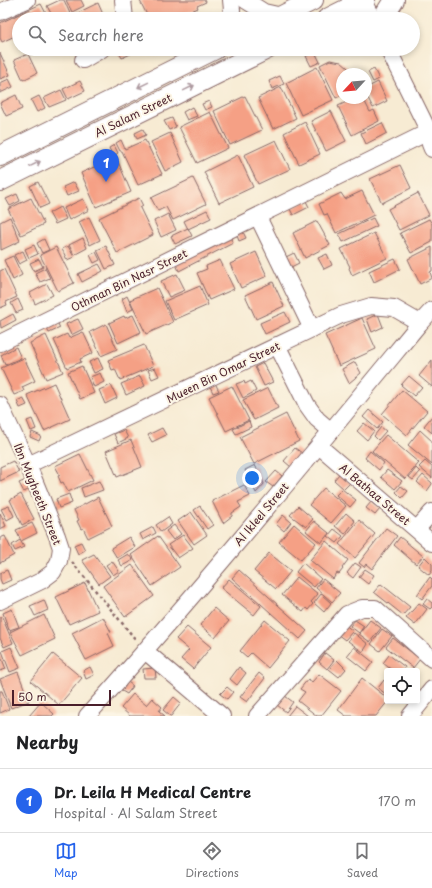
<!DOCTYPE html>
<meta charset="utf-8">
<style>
body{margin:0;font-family:"Playpen Sans",sans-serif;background:#f2f2f2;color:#202124}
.controls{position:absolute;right:12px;bottom:12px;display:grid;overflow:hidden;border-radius:4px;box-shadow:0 2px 6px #0003}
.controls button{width:36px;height:36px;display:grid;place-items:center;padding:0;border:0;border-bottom:1px solid #e0e0e0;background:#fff;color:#202124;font:20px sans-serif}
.compass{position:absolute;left:336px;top:68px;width:36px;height:36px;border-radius:50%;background:#fff;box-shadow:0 2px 6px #0003;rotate:244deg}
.scale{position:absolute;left:12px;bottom:10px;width:99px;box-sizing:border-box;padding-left:4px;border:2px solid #4a1f2b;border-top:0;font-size:11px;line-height:14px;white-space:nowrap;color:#4a1f2b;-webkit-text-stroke:3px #fcf5e5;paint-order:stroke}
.you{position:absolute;left:252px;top:478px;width:14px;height:14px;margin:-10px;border:3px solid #fff;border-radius:50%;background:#1a73e8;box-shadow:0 0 0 6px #1a73e833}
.badge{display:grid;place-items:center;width:26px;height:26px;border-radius:50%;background:#2563eb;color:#fff;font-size:13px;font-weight:700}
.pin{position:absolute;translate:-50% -33px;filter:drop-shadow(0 1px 2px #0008)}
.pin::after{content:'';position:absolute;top:21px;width:14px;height:12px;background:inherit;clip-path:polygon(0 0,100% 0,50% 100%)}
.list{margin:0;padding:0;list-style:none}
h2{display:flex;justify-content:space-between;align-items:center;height:52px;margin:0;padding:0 16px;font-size:17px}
h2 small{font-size:13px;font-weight:400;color:#757577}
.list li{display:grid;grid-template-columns:26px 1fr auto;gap:12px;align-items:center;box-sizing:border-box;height:64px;padding:0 16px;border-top:1px solid #e0e0e0}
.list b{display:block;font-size:15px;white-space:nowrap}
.list p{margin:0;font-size:13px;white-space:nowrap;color:#757577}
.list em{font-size:13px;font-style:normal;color:#757577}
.icon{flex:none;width:22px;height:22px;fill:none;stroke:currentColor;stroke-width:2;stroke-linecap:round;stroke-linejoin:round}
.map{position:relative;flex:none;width:432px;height:716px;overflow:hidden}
.search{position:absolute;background:#fff;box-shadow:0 2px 6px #0003;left:12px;right:12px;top:12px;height:44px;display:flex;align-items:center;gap:10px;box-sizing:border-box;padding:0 14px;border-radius:22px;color:#757577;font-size:15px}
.sheet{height:116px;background:#fff}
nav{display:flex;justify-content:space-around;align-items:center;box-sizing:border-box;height:56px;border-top:1px solid #e0e0e0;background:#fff;font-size:11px;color:#757577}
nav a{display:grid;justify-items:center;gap:2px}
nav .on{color:#2563eb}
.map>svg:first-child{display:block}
.building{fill:#f5a085}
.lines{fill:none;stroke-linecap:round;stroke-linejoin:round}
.minor-casing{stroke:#876666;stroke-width:18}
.major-casing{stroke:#876666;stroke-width:22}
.path{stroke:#876666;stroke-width:2.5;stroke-dasharray:3 3;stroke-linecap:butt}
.minor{stroke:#fff;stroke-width:16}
.major{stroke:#fff;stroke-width:20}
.oneway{stroke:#ae9aa0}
.labels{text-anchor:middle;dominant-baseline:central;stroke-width:4;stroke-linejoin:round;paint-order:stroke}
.street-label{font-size:11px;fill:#4a1f2b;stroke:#fcf5e5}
</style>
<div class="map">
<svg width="432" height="716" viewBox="0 0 432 716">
<rect width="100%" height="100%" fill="#fcf5e5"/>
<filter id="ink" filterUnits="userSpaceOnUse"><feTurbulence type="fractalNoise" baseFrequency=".025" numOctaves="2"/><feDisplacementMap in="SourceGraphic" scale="8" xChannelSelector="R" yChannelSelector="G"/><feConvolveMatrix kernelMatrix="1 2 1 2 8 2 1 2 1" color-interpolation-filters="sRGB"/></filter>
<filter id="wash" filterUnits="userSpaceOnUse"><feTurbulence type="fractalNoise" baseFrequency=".012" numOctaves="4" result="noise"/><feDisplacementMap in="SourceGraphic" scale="16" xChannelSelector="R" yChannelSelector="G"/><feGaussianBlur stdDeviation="0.9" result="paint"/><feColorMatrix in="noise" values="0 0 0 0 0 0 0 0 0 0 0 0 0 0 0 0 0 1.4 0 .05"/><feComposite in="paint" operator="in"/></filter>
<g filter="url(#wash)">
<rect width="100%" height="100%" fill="#f7ebd3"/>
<g id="blocks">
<g class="building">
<path d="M60,0h4l7,16 27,-13 7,16h-51l-7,-13z"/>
<path d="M66,0h15l3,6 -12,6z"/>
<path d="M143,0h62l1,2 -9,4 1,2 -15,7 -1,-2 -13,6h-20l-9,-18z"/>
<path d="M41,4l8,15h-30v15l-17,8 -2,-4v-15z"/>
<path d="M117,49h24l-19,9z"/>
<path d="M315,52l5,10 -9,4 -5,-10z"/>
<path d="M0,53l10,22 -10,4z"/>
<path d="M28,54l9,19 -14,7 -9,-20z"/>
<path d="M330,60l11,2 7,6 3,6h-9v21l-6,3 -16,-33z"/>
<path d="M317,67l16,33 -32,15 -15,-32z"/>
<path d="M374,69l5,10 -6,3 -5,-10z"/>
<path d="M280,76l4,8 -12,5 -3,-8z"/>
<path d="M9,79l4,8 -13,6v-10z"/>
<path d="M80,81l5,10 -17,8 -5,-10z"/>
<path d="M378,82l9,19 -14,7 -7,-14v-6z"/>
<path d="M281,87l15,31 -23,11 -15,-31z"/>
<path d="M61,90l5,10 -17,7 -5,-9z"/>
<path d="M16,95l6,14 -16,7 -6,-13z"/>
<path d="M39,96l6,12 -8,4 -6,-12z"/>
<path d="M245,96l17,34 -32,15 -16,-34z"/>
<path d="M355,98h8l7,14 4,-2 5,11 -27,14 -14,-29z"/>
<path d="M209,101l3,6 -7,3 -3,-6z"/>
<path d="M192,107l5,9 -10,4 -4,-8z"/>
<path d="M331,111l15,30 -20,10 -15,-30z"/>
<path d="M210,112l18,36 -31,15 -18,-36z"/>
<path d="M172,118l4,9 -7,3 -5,-9z"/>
<path d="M305,122l15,32 -21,10 -15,-31z"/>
<path d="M382,123l5,10 -21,11 -5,-11z"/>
<path d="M143,129l3,6 -9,4 -2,-6z"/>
<path d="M170,133l13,29 -18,9 -14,-29z"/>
<path d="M121,140l4,9 20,-9 17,34 -24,11 -16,-34h-2l-4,-8z"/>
<path d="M276,140l14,29 -32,15 -14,-29z"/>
<path d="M114,145l4,8 -5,3 -4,-8z"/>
<path d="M238,155l15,32 -34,16 -15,-31z"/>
<path d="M116,157l15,35 -35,15 -15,-34z"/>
<path d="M400,165l11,23 -29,15 -12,-24z"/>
<path d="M193,178l13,26 -33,16 -7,-13 -8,4 -7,-13z"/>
<path d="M38,182l11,22 -9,4 -10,-22z"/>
<path d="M74,182l5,9 -12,5 -4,-9z"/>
<path d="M362,191l12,24 -38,18 -9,-19 -3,1 -5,-11 22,-11 4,6z"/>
<path d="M418,193l11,22 -30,15 -11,-21z"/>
<path d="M17,194l3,7 -10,5 -4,-7z"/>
<path d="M31,198l13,26 -23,11 -13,-26z"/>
<path d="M139,198l4,8 -3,2 13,27 -36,18 -18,-35z"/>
<path d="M83,199l6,11 -20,10 -5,-12z"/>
<path d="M306,201l3,6 -16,8 -3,-6z"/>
<path d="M60,207l6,12 -11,5 -6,-11z"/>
<path d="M207,210l4,8 -23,11 -4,-8z"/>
<path d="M168,214l8,16 -15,7 -7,-16z"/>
<path d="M10,217l10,24 -19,9 -1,-28z"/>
<path d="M89,217l11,23 -10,5 -11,-23z"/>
<path d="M373,218l4,8 -34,16 -4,-8z"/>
<path d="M429,219l3,5v18l-21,11 -11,-20z"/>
<path d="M317,221l13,24 -25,13 -12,-25z"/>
<path d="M188,228l4,8 -17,8 -4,-8z"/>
<path d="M242,230l4,8 -7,3 -3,-8z"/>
<path d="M374,233l13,25 -35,17 -3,-7 1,-1 -9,-18z"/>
<path d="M229,235l4,8 -54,28 -4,-9z"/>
<path d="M83,238l4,10 -13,7 -5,-10z"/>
<path d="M44,239l5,11 -7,3 -5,-10z"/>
<path d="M34,245l4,9 -9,4 -4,-9z"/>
<path d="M68,246l6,11 -7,3 -5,-11z"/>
<path d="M106,246l9,19 -9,4 -9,-19z"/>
<path d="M56,247l18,36 -16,8 -18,-36z"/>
<path d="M432,247v24l-2,1 2,6 -12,6 -12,-25z"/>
<path d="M23,251l4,9 -8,4 -5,-9z"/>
<path d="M96,252l4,8 -6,3 -4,-8z"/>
<path d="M256,252l11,24 -26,12 -11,-24z"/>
<path d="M294,253l5,10 -8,4 -5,-10z"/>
<path d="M327,254l5,11 -8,4 -6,-11z"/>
<path d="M13,256l9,19 -9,5 -9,-20z"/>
<path d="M39,259l4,8 -9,4 -4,-8z"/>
<path d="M395,259l5,10 -26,13 -5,-11z"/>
<path d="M220,260l14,29 -25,11 -12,-27 10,-4 -1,-3z"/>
<path d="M99,264l4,7 -21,11 -4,-8z"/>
<path d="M45,268l5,10 -10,4 -5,-9z"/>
<path d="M4,269l13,28 -11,5 1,3 -7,3v-37z"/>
<path d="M177,274l8,16 -16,7 -8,-16z"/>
<path d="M273,282l11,24 -28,13 -11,-24z"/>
<path d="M47,284l6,11 -18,9 -5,-11z"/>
<path d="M200,286l8,19 -34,15 -9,-19z"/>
<path d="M157,288l16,34 -27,12 -16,-34z"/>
<path d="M127,296l6,13 -6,3 -5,-13z"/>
<path d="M18,299l5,11 -7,3 -5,-10z"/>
<path d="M285,312l5,10 -25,12 -5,-11z"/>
<path d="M13,314l3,6 -15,8 -1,-7z"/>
<path d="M378,314l5,13 -11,5 -5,-13z"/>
<path d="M133,315l8,17 -23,11 -9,-20 15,-7 1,2z"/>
<path d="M362,318l14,31 -37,17 -14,-31z"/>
<path d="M78,319l5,10 -12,6 -5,-11z"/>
<path d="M57,322l3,6 -11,5 -3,-6z"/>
<path d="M106,324l11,25 -16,7 -11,-24z"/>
<path d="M83,332l10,21 -13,6 1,3 -14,6 -13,-28 13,-6 2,4z"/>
<path d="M46,335l17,37 -17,7 -16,-36z"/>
<path d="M144,345l9,21 -33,14 -5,-11 -3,1 -4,-10z"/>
<path d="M16,347l5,11 -16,7 -4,-10z"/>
<path d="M24,358l11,23 -13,6 2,4 -10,4 -13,-27z"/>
<path d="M98,358l5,11 -9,4 -5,-11z"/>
<path d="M432,360v27l-13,-11z"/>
<path d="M355,362l6,11 -12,10 -7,-14z"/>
<path d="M263,363l10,19 -9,4 -9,-19z"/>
<path d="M82,366l12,27 -14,6 -12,-27z"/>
<path d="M155,368l4,8 -7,3 -4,-9z"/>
<path d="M100,373l4,9 -10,5 -4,-10z"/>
<path d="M140,376l5,10 -19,9 -5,-11z"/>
<path d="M409,376l13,11 -8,9 -13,-11z"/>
<path d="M214,381l5,10 -6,2 -4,-9z"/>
<path d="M244,381l1,3 6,-3 5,10 -13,7 -7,-14z"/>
<path d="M54,383l16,36 -26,12 -17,-36z"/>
<path d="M111,385l6,13 -12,6 -6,-14z"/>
<path d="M232,386l17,34 -23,11 -17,-34z"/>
<path d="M268,388l10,20 -24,12 -11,-20z"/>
<path d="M402,390l25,21 -20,24 -25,-21z"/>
<path d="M23,398l4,7 -7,3 -3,-7z"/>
<path d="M369,410l14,12 -6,7 -14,-12z"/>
<path d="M286,414l13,27 -45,23 -14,-27z"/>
<path d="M432,416v17l-8,-7z"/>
<path d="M32,419l4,10 -5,2 -4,-10z"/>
<path d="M249,421l2,6 -15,7 -3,-5z"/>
<path d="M364,423l10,8 -7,9 -10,-9z"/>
<path d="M381,427l5,4 -8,9 -4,-4z"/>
<path d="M162,428l4,7 -14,7 -4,-7z"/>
<path d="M124,430l4,8 -10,5 -4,-9z"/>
<path d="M420,430l12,11v24l-24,-20z"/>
<path d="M32,432l9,4 -2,5 -9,-4z"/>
<path d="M386,435l33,28 -14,16 -33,-28z"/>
<path d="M131,440l11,27 -25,10 -11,-26z"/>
<path d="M295,448l7,5 -11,14 -7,-6z"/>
<path d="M370,451l14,12 -5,7 -14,-12z"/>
<path d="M80,454l13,26 -25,12 -5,-10 -2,1 -3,-7 2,-1 -5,-9z"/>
<path d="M13,461l6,11 -19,9v-14z"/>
<path d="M425,461l7,6v11l-13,-11z"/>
<path d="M255,465l9,19 -8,9 -11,-23z"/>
<path d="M416,468l4,4 -7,8 -4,-3z"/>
<path d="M387,470l15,11 -7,8 -14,-12z"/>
<path d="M276,471l6,5 -9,11 -7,-5z"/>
<path d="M339,474l11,9 -6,6 -10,-9z"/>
<path d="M423,475l9,8v1l-5,7 -10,-9z"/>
<path d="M26,480l4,9 -6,3 -5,-9z"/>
<path d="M99,481l4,9 -19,7 -3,-9z"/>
<path d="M244,485l6,11 -12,6 3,5 -9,6v3l-9,7 -11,-22z"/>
<path d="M401,486l7,5 -6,7 -6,-6z"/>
<path d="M324,488l22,18 -15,17 -22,-18z"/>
<path d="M342,489l14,11 -6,7 -14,-12z"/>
<path d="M21,494l13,25 -12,6 -12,-25z"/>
<path d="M69,494l3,9 -13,5 -3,-9z"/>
<path d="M98,497l14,29 -24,12 -5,-10 -2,1 -4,-8 2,-1 -5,-10z"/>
<path d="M371,502l9,7 -5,6 -9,-7z"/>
<path d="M9,506l5,10 -7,4 -6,-11z"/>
<path d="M200,506l13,19 -6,4 -13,-19z"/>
<path d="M298,506l15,13 -7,8 -16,-12z"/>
<path d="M191,512l16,23 -13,9 -16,-23z"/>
<path d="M0,513l6,13 -6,3z"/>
<path d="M346,513l9,8 -10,13 -10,-8z"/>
<path d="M283,515l8,7 -7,9 -8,-7z"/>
<path d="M168,517l4,7 -11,8 -5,-7z"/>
<path d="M359,520l16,14 -20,24 -16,-14z"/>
<path d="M314,521l15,12 -8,10 -15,-12z"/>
<path d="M32,523l5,10 -16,8 -5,-11z"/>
<path d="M294,524l22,19 -15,17 -22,-18z"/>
<path d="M174,525l7,9 -8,6 -7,-9z"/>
<path d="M153,527l3,6 -13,7 -3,-6z"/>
<path d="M386,528l11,8 -25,33 -6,-5 -2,3 -5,-4z"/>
<path d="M334,529l9,7 -6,7 -9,-7z"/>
<path d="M183,535l10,13 -15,10 -10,-13z"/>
<path d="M5,536l9,19 -14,8v-25z"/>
<path d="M158,536l22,31 -28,19 -21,-31z"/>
<path d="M129,537l6,10 -18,11 -6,-10z"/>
<path d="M400,537l23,19 -7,8 -22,-19z"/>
<path d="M20,540l4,7 -9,4 -3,-6z"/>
<path d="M326,541l22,19 -6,8 1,1 -4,5 -2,-1 -4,6 -23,-19z"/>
<path d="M81,542l4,8 -7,4 -4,-9z"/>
<path d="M269,553l22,18 -15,18 -22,-18z"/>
<path d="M94,554l16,22 -11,8 -17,-24z"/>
<path d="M128,554l5,6 -11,6 -4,-6z"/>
<path d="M425,557l7,7v7l-3,4 -11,-9z"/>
<path d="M112,561l7,10 -6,4 -7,-10z"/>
<path d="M303,563l18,16 -7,8 -18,-15z"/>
<path d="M355,563l6,4 -8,11 -6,-5z"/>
<path d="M132,565l22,31 -29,21 -22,-31z"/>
<path d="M365,569l9,6 -6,9 -9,-7z"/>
<path d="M7,570l4,10 -9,4 -2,-5v-6z"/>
<path d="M239,570l68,61 -7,8 -68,-61z"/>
<path d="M297,577l21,17 -7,8 2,2 -5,6 -2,-2 -3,4 -21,-17z"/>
<path d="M430,577l2,2v7l-10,13 -5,-4z"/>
<path d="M229,579l32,27 -7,9 -33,-27z"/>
<path d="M323,579l17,14 -8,9 -16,-14z"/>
<path d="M85,583l13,28 -29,13 -13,-27z"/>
<path d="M381,584l29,23 -7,8 -29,-23z"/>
<path d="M321,594l10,9 -7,9 -10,-9z"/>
<path d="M427,599l5,4v4l-2,2 -7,-5z"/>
<path d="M44,600l4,10 -13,6 -5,-10z"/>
<path d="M419,603l8,6 -12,16 -9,-7z"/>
<path d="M214,608l15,13 -14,17 -15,-13z"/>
<path d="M12,609l7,18 -10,3 -6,-17z"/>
<path d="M44,615l11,24 -33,16 -12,-23z"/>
<path d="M2,617l11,26 -9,4 -4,-9v-20z"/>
<path d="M103,617l8,15 -3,1 6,13 -28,14 -14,-27z"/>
<path d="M265,620l25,21 -22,27 -17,-15 -4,4 -7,-6z"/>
<path d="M355,620l9,6 -5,7 -9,-7z"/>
<path d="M370,620l11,8 -11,14 -11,-8z"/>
<path d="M344,624l9,7 -8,9 -8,-6z"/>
<path d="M187,627l24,20 -18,22 -12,-10 8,-9 -13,-11z"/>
<path d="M382,629l10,7 -12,15 -9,-7z"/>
<path d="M354,633l14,11 -5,8 -15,-11z"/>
<path d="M393,638l27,21 -7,9 -27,-21z"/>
<path d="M11,647l9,21 -10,4 -8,-21z"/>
<path d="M354,647l19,15 -7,9 -19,-15z"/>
<path d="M325,653l9,7 -7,9 -8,-7z"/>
<path d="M0,654l6,15 -6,2z"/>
<path d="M53,654l29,24 -23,27 -28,-24z"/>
<path d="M389,655l16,12 -2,4h-10l-10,-8z"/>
<path d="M337,660l9,9 -7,8 -10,-8z"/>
<path d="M90,667l4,8 -8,4 -3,-8z"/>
<path d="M239,667l7,6 -9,12 -7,-6z"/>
<path d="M155,668l1,10h-12l-1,-9z"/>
<path d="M18,672l11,29 -18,7 -11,-29z"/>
<path d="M259,673l6,5 -18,24 -7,-5z"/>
<path d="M319,674l22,17 -20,25h-4l-19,-15 7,-9 -5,-3 8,-10 4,3z"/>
<path d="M362,678l25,20v3h1l-12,15h-30l-8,-6z"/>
<path d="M384,680l3,2v13l-9,-7z"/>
<path d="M128,682l5,4 -6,8 -5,-3z"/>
<path d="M227,687l6,5 -6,7 -7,-5z"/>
<path d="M0,691h2l7,18 -9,4z"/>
<path d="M133,694l13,11 6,-7 10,9 -3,4 6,5h-35l-9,-8z"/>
<path d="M285,696l8,6 -7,10 -9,-7z"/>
<path d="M174,697l7,6 -10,13h-1l-7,-6z"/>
<path d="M41,702l13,12 -2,2h-23z"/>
<path d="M295,706l13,10h-21z"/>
</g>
</g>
</g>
<g filter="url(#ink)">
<use href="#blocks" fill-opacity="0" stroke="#876666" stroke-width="1"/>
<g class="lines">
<defs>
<g id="minor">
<path d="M123,0l2,19"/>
<path d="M245,0l19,12 18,4"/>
<path d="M350,0l2,7 7,12"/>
<path d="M362,0l11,19"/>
<path d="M0,12l27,-12"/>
<path d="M229,19l3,-9 -1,-10"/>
<path d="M388,49l41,83 1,12 2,5"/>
<path d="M83,60l19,-11"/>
<path d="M258,217l54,112"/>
<path d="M0,343l420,-207"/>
<path d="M277,345l30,60 10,14 14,12"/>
<path d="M0,405l28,60 29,71 4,12 -2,13 -6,11 -12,9 -41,20"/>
<path d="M319,446l113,97"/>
<path d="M28,465l313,-150 30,-9 23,2 26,15"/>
<path d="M417,529l15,-17"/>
<path d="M145,651l77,65"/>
<path d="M87,716c115,-128 224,-261 333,-393l12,-13"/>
<path d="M257,716l90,-102 15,-6h13l57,51"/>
<path d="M410,716l22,-27"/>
</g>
<g id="major">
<path d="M276,19l37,-19"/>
<path d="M327,19l38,-19"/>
<path d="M386,19v-6l8,-13"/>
<path d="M0,156l215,-107"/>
<path d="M0,181l267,-132"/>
</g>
</defs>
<use href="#minor" class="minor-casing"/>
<use href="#major" class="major-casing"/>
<path class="path" d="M72,562l64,78"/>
<use href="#minor" class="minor"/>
<use href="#major" class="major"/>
</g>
<defs><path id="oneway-shaft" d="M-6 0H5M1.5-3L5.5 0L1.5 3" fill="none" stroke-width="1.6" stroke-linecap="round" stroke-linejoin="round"/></defs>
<g class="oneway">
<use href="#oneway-shaft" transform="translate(143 85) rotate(154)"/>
<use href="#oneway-shaft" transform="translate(189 88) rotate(-26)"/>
<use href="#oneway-shaft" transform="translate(35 164) rotate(-26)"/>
</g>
</g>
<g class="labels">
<g class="street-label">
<text transform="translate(133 115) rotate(-26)">Al Salam Street</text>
<text transform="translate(129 280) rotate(-26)">Othman Bin Nasr Street</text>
<text transform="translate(223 372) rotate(-26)">Mueen Bin Omar Street</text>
<text transform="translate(38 494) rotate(68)">Ibn Mugheeth Street</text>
<text transform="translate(375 494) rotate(40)">Al Bathaa Street</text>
<text transform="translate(261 514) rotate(-50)">Al Ikleel Street</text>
</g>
</g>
</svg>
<div class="controls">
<button><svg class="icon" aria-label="locate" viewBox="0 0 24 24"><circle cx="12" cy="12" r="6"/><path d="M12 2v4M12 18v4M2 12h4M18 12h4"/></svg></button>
</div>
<svg class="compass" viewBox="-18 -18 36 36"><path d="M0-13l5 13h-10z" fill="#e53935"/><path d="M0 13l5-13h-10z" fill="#757577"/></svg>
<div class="scale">50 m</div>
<div class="you"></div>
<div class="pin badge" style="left:106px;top:182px">1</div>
<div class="search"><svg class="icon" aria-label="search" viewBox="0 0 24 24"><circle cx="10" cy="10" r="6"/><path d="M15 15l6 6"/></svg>Search here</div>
</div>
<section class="sheet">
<h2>Nearby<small></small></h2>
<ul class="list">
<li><span class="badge">1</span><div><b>Dr. Leila H Medical Centre</b><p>Hospital · Al Salam Street</p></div><em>170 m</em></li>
</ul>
</section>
<nav>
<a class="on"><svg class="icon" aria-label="map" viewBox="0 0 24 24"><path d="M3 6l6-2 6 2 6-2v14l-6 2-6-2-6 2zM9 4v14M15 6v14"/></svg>Map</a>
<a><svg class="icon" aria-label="directions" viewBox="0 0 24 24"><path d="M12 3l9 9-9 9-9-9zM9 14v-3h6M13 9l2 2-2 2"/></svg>Directions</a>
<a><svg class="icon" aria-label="saved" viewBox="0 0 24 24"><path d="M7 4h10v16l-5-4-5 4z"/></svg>Saved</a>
</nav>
